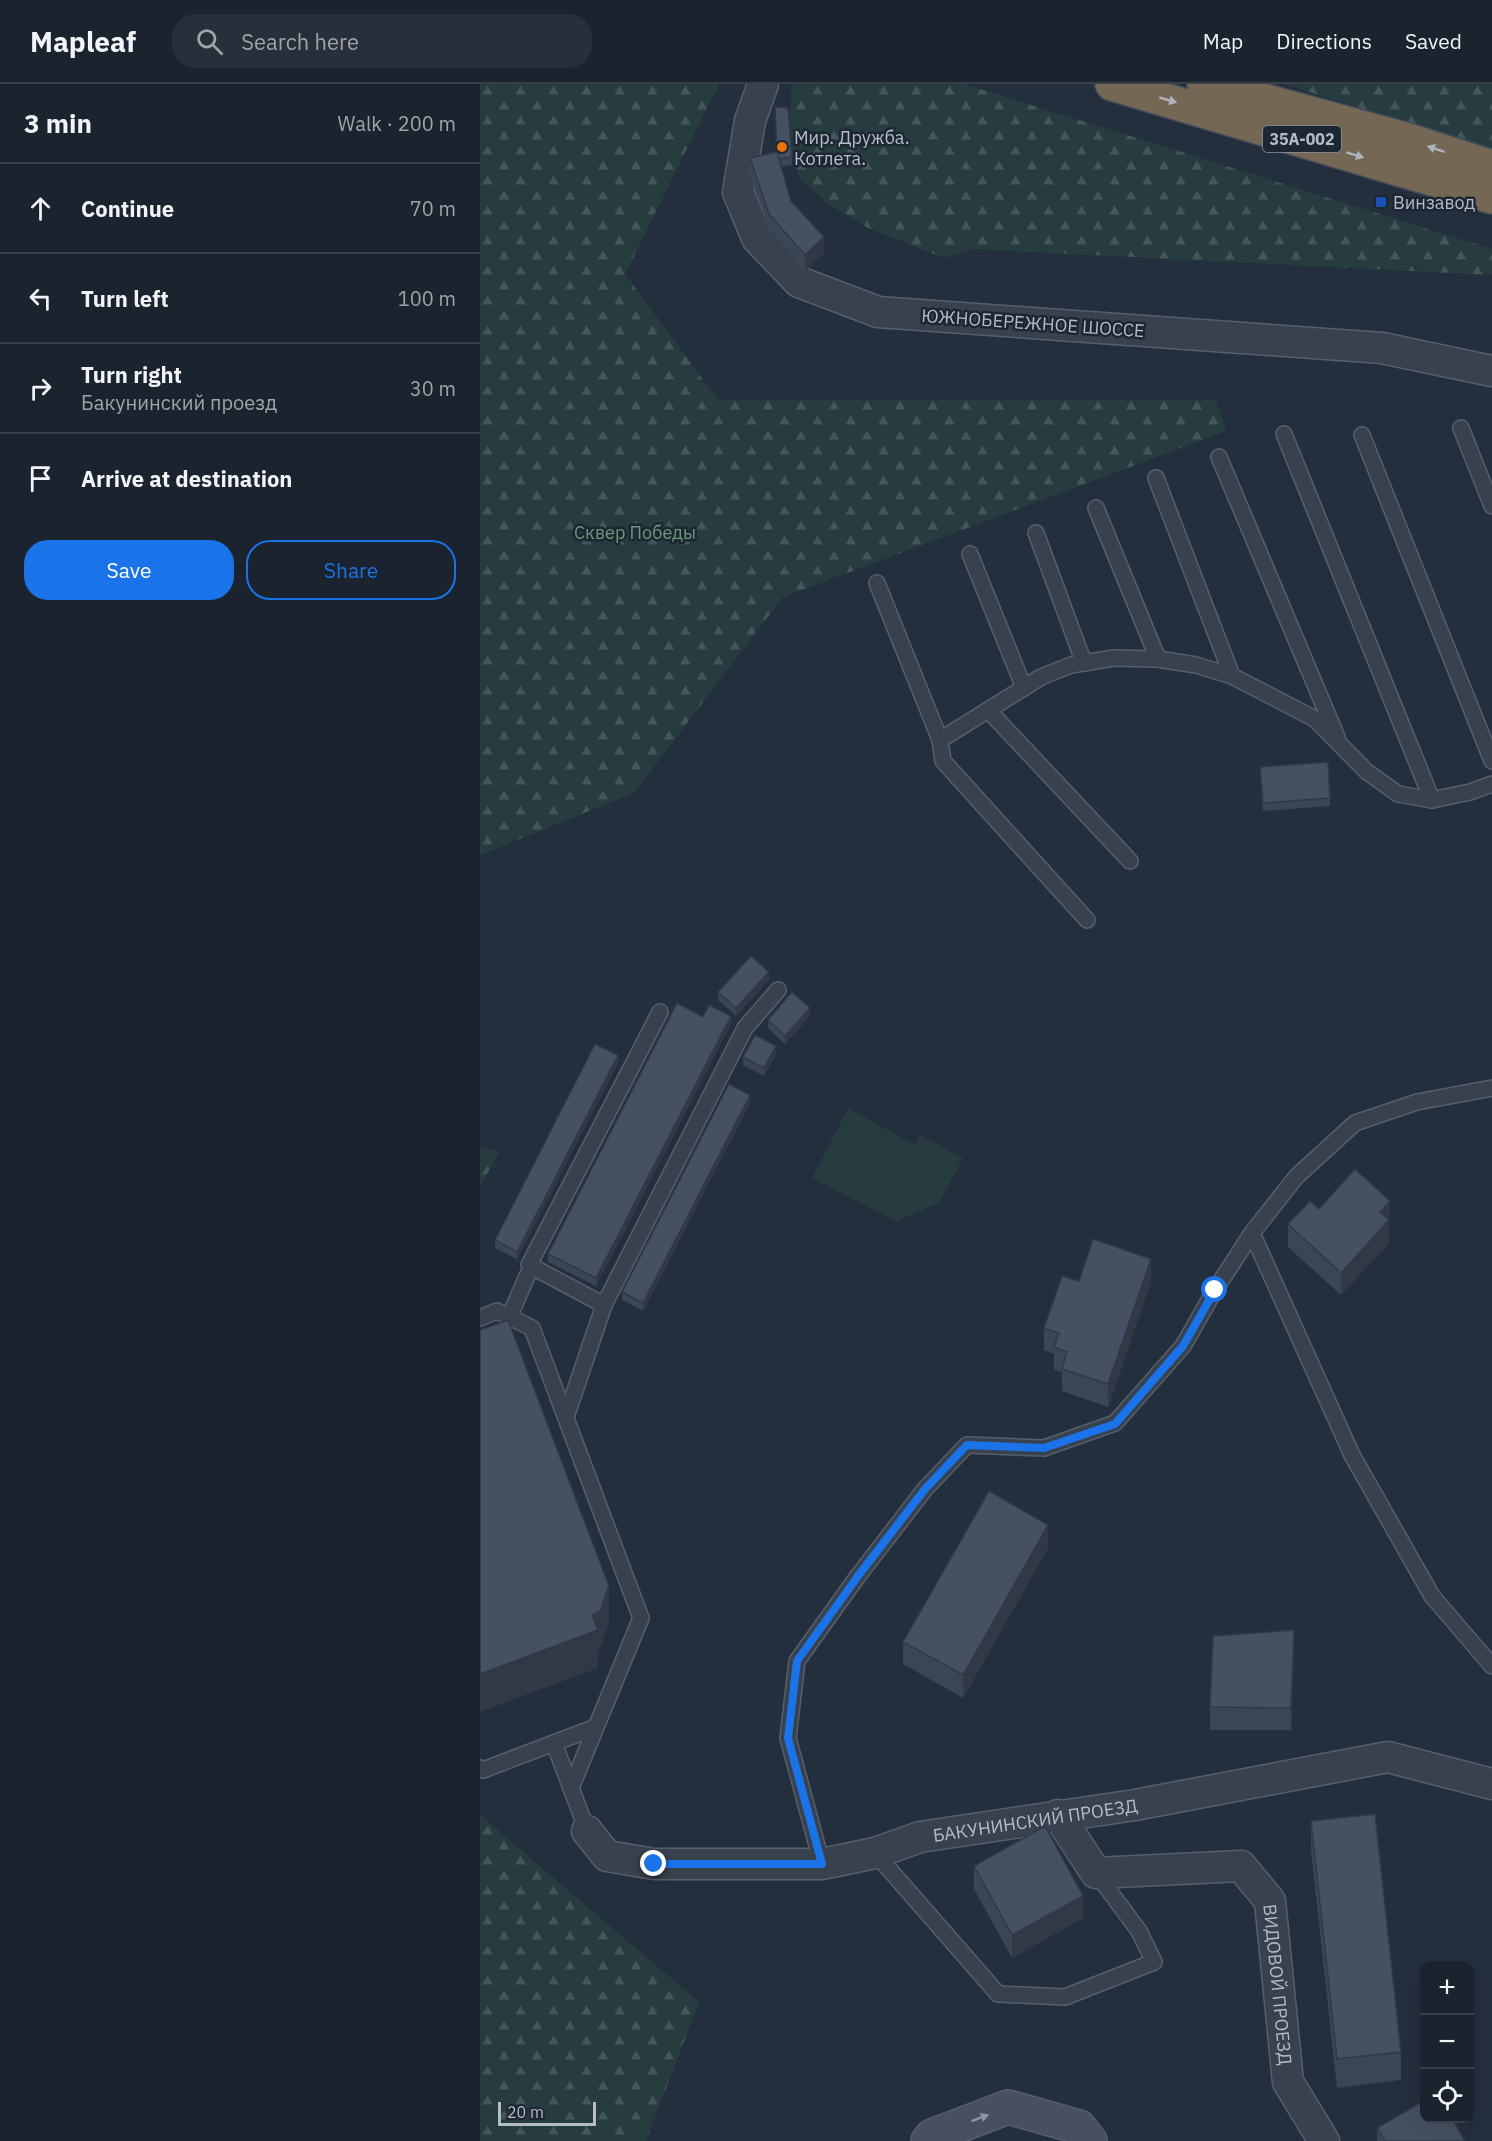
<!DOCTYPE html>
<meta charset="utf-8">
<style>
body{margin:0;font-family:"IBM Plex Sans",sans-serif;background:#282f3a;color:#f1f3f6}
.controls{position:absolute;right:18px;bottom:18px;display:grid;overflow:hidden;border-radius:12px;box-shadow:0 6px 24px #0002}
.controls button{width:54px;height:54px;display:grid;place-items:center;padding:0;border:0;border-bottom:2px solid #39404a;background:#1b232e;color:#f1f3f6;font:30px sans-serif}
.scale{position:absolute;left:18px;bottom:15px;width:98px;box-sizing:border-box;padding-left:6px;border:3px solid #b4bcc9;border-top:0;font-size:16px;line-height:21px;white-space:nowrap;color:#b4bcc9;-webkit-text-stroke:4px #1d2633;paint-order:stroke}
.stop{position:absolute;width:18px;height:18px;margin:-14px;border:4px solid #1a73e8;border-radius:50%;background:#fff}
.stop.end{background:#1a73e8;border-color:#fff;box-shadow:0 2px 6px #0008}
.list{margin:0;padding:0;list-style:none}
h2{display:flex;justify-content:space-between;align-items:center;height:78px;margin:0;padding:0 24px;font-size:26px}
h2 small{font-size:20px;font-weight:400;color:#a0a4aa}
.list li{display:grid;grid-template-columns:39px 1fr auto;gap:18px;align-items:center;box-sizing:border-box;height:90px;padding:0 24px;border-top:2px solid #39404a}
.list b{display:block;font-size:22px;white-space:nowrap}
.list p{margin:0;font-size:20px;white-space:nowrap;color:#a0a4aa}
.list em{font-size:20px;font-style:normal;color:#a0a4aa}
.actions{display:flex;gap:12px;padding:18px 24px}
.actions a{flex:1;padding:14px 0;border:2px solid #1a73e8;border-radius:24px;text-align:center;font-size:21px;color:#1a73e8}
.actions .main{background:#1a73e8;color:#fff}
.icon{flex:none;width:33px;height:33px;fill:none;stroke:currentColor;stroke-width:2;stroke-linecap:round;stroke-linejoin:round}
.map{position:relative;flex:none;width:1012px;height:2057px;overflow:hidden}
header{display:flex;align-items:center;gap:36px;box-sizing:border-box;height:84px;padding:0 30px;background:#1b232e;border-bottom:2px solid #39404a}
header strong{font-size:28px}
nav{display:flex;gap:33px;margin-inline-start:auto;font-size:21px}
.search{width:420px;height:54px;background:#282f3a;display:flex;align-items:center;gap:15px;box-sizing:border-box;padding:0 21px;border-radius:24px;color:#a0a4aa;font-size:22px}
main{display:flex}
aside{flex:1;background:#1b232e}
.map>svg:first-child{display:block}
.forest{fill:url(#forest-firs)}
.green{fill:#263c3f}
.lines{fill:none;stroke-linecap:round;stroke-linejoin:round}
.lane-casing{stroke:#565f6c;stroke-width:18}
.street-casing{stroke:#565f6c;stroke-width:33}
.secondary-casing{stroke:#565f6c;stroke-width:36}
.highway-casing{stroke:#434c59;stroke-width:36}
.lane{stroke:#38414e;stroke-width:15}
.street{stroke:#38414e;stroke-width:30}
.secondary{stroke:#465061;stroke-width:33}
.highway{stroke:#746855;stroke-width:33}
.wall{fill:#3b4654}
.shaded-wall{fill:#303945}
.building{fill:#455162;stroke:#303945;stroke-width:1.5}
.oneway{fill:#aeb4bd}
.oneway2{fill:#8e96a5}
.route{stroke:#1a73e8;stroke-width:8}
.food-dot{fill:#e8710a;stroke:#1d2633;stroke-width:2}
.transit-dot{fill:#1a4fb4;stroke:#1d2633;stroke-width:2}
.labels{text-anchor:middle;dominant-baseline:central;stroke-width:5;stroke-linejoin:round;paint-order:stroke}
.shield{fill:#1d2633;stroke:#878f9c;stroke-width:1.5}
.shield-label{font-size:16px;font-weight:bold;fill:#b4bcc9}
.poi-label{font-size:18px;fill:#b4bcc9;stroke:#1d2633;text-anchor:start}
.street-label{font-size:18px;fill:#b4bcc9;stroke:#1d2633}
.park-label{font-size:18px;fill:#6b9a76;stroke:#1d2633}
</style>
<header>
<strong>Mapleaf</strong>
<div class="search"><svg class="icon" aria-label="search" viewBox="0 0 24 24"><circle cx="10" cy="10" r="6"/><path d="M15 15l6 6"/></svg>Search here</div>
<nav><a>Map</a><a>Directions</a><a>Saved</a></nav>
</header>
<main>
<aside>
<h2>3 min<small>Walk · 200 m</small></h2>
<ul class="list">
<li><svg class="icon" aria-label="ahead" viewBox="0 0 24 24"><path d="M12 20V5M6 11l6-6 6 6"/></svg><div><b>Continue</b></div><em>70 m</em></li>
<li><svg class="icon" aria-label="left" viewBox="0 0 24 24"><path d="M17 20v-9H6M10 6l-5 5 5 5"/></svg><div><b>Turn left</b></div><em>100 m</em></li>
<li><svg class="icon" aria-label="right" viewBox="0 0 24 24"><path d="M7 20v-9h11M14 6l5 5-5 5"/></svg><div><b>Turn right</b><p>Бакунинский проезд</p></div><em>30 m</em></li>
<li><svg class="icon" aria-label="arrive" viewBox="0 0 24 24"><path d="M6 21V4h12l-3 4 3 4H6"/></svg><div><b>Arrive at destination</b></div></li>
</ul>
<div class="actions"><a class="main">Save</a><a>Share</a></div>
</aside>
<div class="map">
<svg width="1012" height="2057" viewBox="0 0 1012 2057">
<defs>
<pattern id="forest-firs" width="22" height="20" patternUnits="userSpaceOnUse" patternTransform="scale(1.5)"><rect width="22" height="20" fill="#263c3f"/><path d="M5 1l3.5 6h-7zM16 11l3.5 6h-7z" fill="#435659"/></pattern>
</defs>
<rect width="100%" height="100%" fill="#242f3e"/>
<g class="forest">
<path d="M0,0h239l-94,190 93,126h498l10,31 -443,166 -149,196 -154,62z"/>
<path d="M312,0h172l528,165v26l-520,-26 -28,9 -78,-31 -36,-22 -29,-25 -9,-24 -3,-34z"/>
<path d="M804,0h208v66z"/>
<path d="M0,1064l20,3 -20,35z"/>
<path d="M0,1731l219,187 -53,139h-166z"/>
</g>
<path class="green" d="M368,1024l67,37 5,-10 43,23 -24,45 -42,18 -85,-43z"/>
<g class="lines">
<defs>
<g id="lane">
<path d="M981,344l31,78"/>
<path d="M804,350l148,366"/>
<path d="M882,351l130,326"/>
<path d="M739,373l118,280"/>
<path d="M676,394l76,198"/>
<path d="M616,424l62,151"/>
<path d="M556,449l48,130"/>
<path d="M490,470l54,134"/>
<path d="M397,499l63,157"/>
<path d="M508,626l142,151"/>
<path d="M607,836l-144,-159 -3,-21 101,-63 30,-12 43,-7 44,1 38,6 36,11 83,43 51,52 32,23 34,6 38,-8 22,-8"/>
<path d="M772,1149l100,222 80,141 60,70"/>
<path d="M124,1221l-75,-40 131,-253"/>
<path d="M0,1234l17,-7 35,17 109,290 -70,170"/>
<path d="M29,1234l18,-42"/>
<path d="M86,1333l38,-112 141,-277 33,-38"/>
<path d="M74,1659l42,-16"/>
<path d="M0,1684l3,2 71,-27 31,82"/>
<path d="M395,1769l123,141 67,3 89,-35 -15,-31 -43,-58"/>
<path d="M342,1780l-34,-126 9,-77 61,-85 67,-87 42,-44 77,3 71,-25 68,-77 32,-56 37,-57 44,-56 59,-54 62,-21 75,-14"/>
</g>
<g id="street">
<path d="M283,0l-13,37 -12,71 19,46 42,44 79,30 504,36 110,23"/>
<path id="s1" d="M578,1731l38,58 145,-7 29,35 18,181 36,59"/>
<path id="s2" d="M107,1747l20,25 47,8h168l53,-11 45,-16 215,-32 253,-48 104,27"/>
</g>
<path id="secondary" d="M448,2057l4,-5 76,-29 71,20 11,14"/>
<g id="highway">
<path d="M632,0l380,113"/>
<path d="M724,0l201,55 87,28"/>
</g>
</defs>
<use href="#lane" class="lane-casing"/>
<use href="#street" class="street-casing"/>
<use href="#secondary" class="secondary-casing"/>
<use href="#highway" class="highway-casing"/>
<use href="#lane" class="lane"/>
<use href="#street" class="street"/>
<use href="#secondary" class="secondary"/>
<use href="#highway" class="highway"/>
</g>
<g class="wall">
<path d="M312,73v8l-11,2 10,34 33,52 -19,18 -36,-42 -19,-56v-15z"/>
<path d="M780,683l70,31v8l-67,5z"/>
<path d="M289,896l-33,36 -18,-16v-8z"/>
<path d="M330,932l-25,28 -17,-16v-8z"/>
<path d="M223,933l28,7 -135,262 -48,-24v-8z"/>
<path d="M296,970l-12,22 -21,-11v-8z"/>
<path d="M138,979l-101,196 -22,-11v-8z"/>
<path d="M270,1019l-107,208 -21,-11v-8z"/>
<path d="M839,1125l71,15 -1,1v18l-48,52 -53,-48v-23z"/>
<path d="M599,1197l72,1 -43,125 -46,-16v-19l-8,-2v-16l-10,-4v-22z"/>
<path d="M568,1464l-85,150 -60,-34v-22z"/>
<path d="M814,1569l-3,77h-81v-23z"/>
<path d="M831,1737l90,231v28l-64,8 -26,-238z"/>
<path d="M494,1782l109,52 -71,40 -38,-69z"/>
<path d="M897,2044l88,13h-88z"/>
</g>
<g class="shaded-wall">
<path d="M344,153v16l-19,18v-16z"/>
<path d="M289,888v8l-33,36v-8z"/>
<path d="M330,924v8l-25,28v-8z"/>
<path d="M251,932v8l-135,262v-8z"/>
<path d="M296,962v8l-12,22v-8z"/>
<path d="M138,971v8l-101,196v-7z"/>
<path d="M270,1011v8l-107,208v-8z"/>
<path d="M910,1117l-1,42 -48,52v-22l39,-61z"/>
<path d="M671,1175v23l-43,125v-23z"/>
<path d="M568,1441v23l-85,150v-23z"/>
<path d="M129,1502v38l-9,25 -2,1v18l-118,44v-38l112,-59z"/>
<path d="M814,1546v23l-3,77v-22z"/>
<path d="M603,1812v22l-71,40v-23z"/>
</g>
<g class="building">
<path d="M295,23l13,1 4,49 -13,2 -2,-7z"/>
<path d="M297,68l14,49 33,36 -19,18 -36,-41 -19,-56z"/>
<path d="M848,678l2,36 -67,5 -3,-36z"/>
<path d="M271,872l18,16 -33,36 -18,-16z"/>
<path d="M312,908l18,16 -25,28 -17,-16z"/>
<path d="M197,919l26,14 6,-12 22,11 -135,262 -48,-24z"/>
<path d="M275,951l21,11 -12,22 -21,-11z"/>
<path d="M115,960l23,11 -101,197 -22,-12z"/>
<path d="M249,1000l21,11 -107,208 -21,-11z"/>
<path d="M875,1085l35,32 -10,11 9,8 -48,53 -53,-49 22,-23 9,8z"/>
<path d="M613,1155l58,20 -43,125 -46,-15 5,-17 -13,-5 5,-14 -15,-5 18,-52 17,5z"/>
<path d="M28,1236l101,266 -9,25 -8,4 6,15 -118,44v-344z"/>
<path d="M509,1407l59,34 -85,150 -60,-33z"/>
<path d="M814,1546l-3,78 -81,-1 3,-71z"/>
<path d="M895,1730l26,238 -64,7 -26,-238z"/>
<path d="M565,1742l38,70 -71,39 -38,-69z"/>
<path d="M945,2016v18h27l13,23h-80l-8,-13z"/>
</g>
<defs><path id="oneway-solid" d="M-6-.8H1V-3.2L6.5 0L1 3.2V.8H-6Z" transform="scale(1.5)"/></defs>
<g class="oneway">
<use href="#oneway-solid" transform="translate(688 16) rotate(16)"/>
<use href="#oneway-solid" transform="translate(956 65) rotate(-162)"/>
<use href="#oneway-solid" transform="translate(875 71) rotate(17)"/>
</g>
<use class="oneway2" href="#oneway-solid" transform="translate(500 2034) rotate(-21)"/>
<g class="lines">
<path class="route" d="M174,1780h168l-34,-126 9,-77 61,-85 67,-87 42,-44 77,3 71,-24 68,-78 32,-56"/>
</g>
<circle class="food-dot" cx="302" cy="63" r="6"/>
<rect class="transit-dot" x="895" y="112" width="12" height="12" rx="3"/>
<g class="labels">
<rect class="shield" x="783" y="42" width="78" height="26" rx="4.5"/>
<g class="shield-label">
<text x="822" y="55">35А-002</text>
</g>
<g class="poi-label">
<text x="314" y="53">Мир. Дружба.<tspan x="314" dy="21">Котлета.</tspan></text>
<text x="913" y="118">Винзавод</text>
</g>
<g class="street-label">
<text transform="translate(553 239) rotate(4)">ЮЖНОБЕРЕЖНОЕ ШОССЕ</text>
<text stroke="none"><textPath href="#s2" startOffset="466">БАКУНИНСКИЙ ПРОЕЗД</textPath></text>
<text stroke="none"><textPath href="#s1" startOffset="344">ВИДОВОЙ ПРОЕЗД</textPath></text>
</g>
<g class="park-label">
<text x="155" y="448">Сквер Победы</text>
</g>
</g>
</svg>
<div class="controls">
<button>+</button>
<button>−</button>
<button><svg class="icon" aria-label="locate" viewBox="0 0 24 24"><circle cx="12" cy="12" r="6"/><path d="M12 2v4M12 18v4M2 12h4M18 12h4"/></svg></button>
</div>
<div class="scale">20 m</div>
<div class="stop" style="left:735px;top:1206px"></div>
<div class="stop end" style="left:174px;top:1780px"></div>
</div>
</main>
